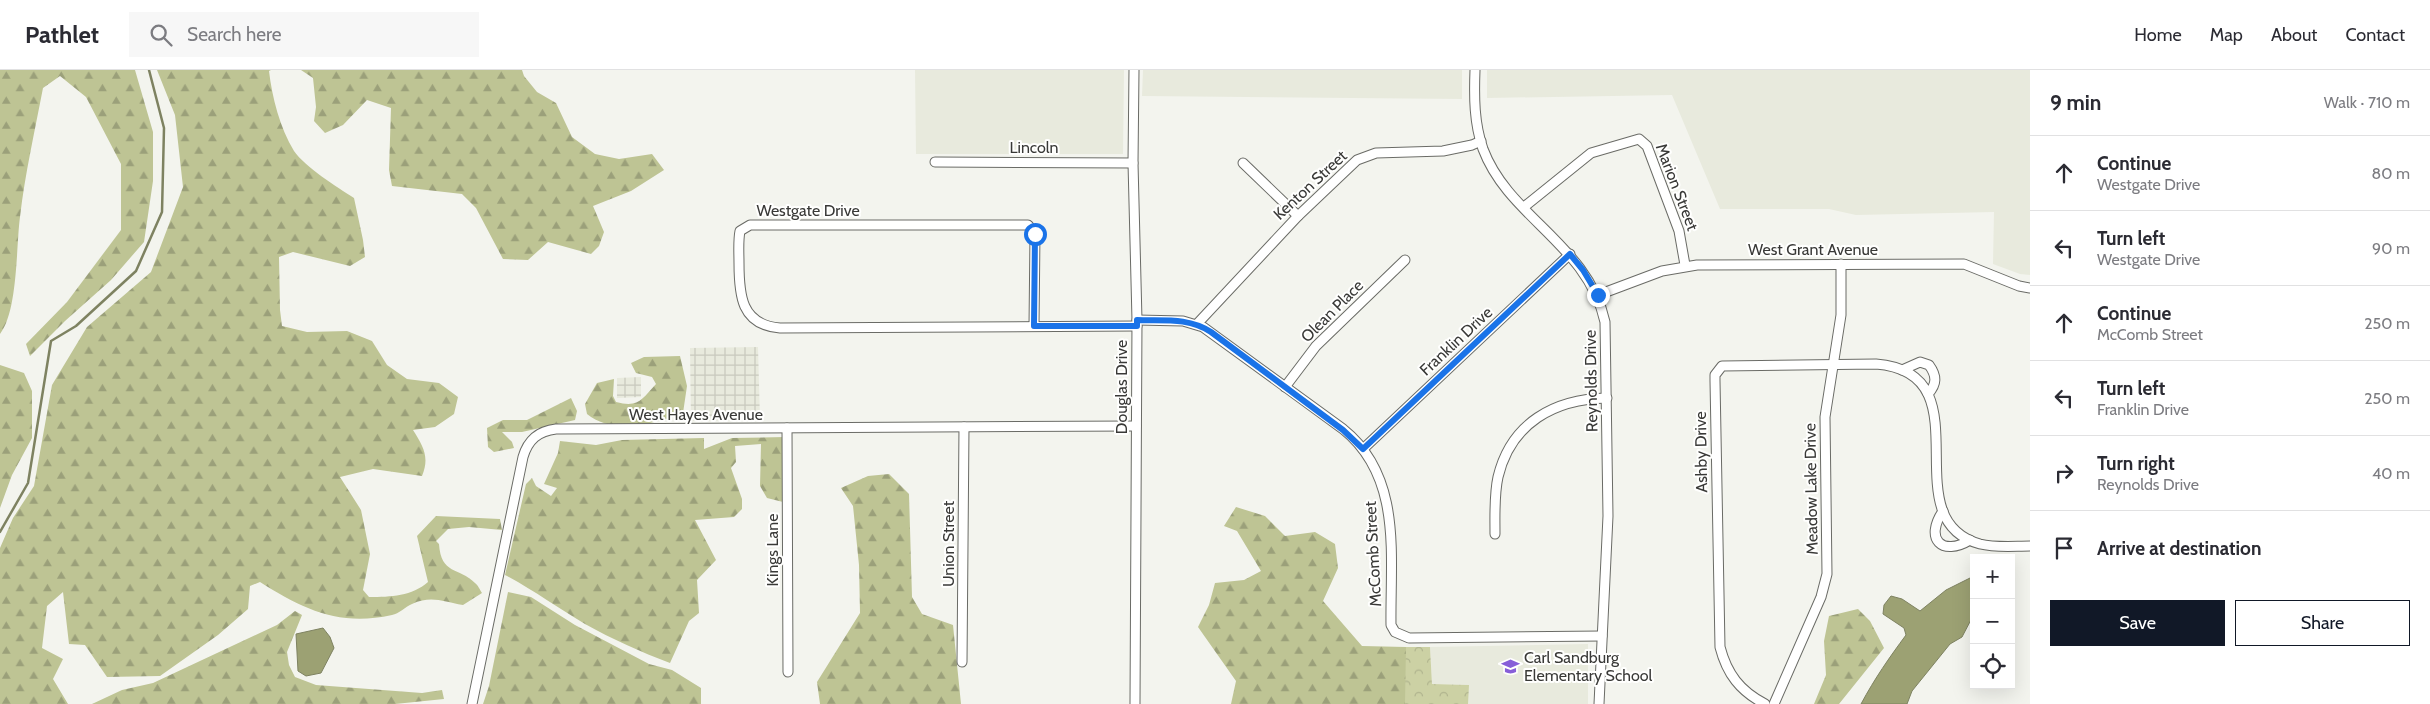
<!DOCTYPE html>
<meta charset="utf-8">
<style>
body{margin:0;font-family:Cabin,sans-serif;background:#f7f7f7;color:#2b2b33}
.controls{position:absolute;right:15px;bottom:15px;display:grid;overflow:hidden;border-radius:0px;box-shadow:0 5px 20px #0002}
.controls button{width:45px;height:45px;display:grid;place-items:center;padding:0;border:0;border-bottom:1px solid #e1e1e2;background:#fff;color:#2b2b33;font:25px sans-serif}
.stop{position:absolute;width:15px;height:15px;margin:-11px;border:4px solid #1a73e8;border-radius:50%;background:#fff}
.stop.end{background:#1a73e8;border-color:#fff;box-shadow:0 1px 5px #0008}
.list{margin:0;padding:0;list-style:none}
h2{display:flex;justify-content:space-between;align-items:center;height:65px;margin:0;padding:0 20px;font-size:21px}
h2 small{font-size:16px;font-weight:400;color:#7c7c81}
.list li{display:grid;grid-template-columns:32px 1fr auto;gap:15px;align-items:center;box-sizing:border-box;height:75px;padding:0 20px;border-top:1px solid #e1e1e2}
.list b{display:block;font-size:19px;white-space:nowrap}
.list p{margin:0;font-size:16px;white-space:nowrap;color:#7c7c81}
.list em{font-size:16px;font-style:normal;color:#7c7c81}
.actions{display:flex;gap:10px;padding:15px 20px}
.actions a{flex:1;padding:11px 0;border:1px solid #111827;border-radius:0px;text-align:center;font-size:18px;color:#111827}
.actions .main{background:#111827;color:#fff}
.icon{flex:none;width:28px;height:28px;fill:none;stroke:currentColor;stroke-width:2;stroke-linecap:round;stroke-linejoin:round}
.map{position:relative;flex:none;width:2030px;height:634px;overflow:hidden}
header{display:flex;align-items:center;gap:30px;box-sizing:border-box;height:70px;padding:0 25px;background:#fff;border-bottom:1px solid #e1e1e2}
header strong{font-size:24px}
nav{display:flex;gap:28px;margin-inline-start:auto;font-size:18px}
.search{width:350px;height:45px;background:#f7f7f7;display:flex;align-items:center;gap:12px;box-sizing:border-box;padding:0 18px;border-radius:0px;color:#7c7c81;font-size:19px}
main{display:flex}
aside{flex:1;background:#fff}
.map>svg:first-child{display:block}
.built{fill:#e8eadd}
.industrial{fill:url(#industrial-grid)}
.forest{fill:url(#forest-firs)}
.park{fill:url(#park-crowns)}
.water{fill:#9ca173;stroke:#7e8261}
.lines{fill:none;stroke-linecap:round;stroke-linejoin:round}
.stream{stroke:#7e8261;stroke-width:2.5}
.minor-casing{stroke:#6a6b66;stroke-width:11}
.minor{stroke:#fff;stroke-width:9}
.route{stroke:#1a73e8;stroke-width:6}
.labels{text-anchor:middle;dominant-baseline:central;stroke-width:4;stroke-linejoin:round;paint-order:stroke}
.street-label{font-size:16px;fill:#393937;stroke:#fffffe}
.poi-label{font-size:16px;fill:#393937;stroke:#fffffe;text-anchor:start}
</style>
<header>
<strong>Pathlet</strong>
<div class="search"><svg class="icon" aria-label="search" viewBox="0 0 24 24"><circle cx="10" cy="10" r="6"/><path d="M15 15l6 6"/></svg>Search here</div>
<nav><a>Home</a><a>Map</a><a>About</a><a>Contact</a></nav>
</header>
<main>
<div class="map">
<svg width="2030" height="634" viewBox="0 0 2030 634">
<defs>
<pattern id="industrial-grid" width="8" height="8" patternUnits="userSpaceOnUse" patternTransform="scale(1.25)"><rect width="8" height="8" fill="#e8eadd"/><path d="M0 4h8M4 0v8" fill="none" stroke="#c8c9be"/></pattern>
<pattern id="forest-firs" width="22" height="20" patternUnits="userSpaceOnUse" patternTransform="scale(1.25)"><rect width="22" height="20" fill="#bec494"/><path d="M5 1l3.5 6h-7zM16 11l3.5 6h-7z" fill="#9ba07a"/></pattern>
<pattern id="park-crowns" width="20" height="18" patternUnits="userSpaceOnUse" patternTransform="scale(1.25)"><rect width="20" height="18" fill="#ccd1a4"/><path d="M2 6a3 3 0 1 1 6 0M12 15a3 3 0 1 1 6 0" fill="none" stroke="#b0b48e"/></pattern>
</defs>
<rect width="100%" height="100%" fill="#f3f4ee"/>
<g class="built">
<path d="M915,0h209l-1,84h-207z"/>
<path d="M1143,0h319v29l-320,-3z"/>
<path d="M1487,0h543v205l-10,-1 -27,-10 1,-52 -138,3 -27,-6h-109l-48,-114 -185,3z"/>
<path d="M1588,574v60h-120v-19l-36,-1 -2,-37z"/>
</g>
<g class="industrial">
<path d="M758,277l2,73 -69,1 -1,-73z"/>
<path d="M641,307v20l-24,1v-20z"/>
</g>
<g class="forest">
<path d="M0,0h135l18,62v49l-9,61 -33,38 -46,41 -35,35 -4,-12 41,-42 54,-72v-66l-35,-67 -26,-21 -17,12c-8,42 -18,86 -23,129 -4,30 -2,94 -20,117z"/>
<path d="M157,0h114l-2,1c3,26 11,57 25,80 11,16 43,36 60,47l9,42 2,17 -15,9 -57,-14 -14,5 1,53 2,16 25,6 40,-1 25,10 15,24 20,14 32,4 19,14 -4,17 -19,13 -22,3c10,16 17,27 9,46l-49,-7 -33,8 21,33 9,44 -7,36 6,7c22,0 43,-1 59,-15l-11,-46 19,-20 64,3 2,11 -33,-3 -21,2 -12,12 3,3c2,31 20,23 36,39 3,2 5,7 7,10l-19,12c-20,-3 -31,-10 -51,-1 -7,3 -13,10 -20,11 -53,12 -89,-6 -132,-33l-10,4 -2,23 -30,26 -58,41 -53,1 -22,-32 -16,-1 -6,-52 -16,14 -5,42 21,11 -10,20 15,25h-68v-156l13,-30 21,-32 18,-101 35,-58 64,-55 32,-85 -8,-72z"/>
<path d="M301,0h221l2,6 13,16 19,11 16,34 23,17 24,5 33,-5 12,16 -33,21 -38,15 11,26 -5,14 -8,8 -43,-12 -20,18 -25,-1 -27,-51 -14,-14 -70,-8 -3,-16 2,-62 -24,-8 -24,25 -18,8 -11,-12 2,-14 -3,-29z"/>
<path d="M680,286l7,30 -4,27c-28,11 -71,22 -96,1l-2,-10 12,-21 17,-4 -1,17 3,6c23,6 26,-3 40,-18l-4,-7 -16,-4 -5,-10 13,-6z"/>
<path d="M0,295l24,8 8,18v47l-20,37 -12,33z"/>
<path d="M571,328l6,13 -2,9 -53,12h-20l10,10 2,6 -20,4 -6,-5 -1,-19 16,-8h24z"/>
<path d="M785,367l-2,65 -16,-4 -7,-12 1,-42 -26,2 1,16 -5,6 11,31v10l-8,8 -39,3 21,40 -19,20 2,33 -10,8 -19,42c-29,-11 -58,-24 -85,-39 -27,-16 -52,-34 -80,-49l21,-91 6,-6 4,8 15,10 6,-8 -13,-4 14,-31 2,-12 36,4 26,-5 82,-2v11l28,-11z"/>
<path d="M889,404l20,20 3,103 10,17 31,11 8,79h-141l-3,-22 43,-69 -1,-48 -6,-59 -12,-18 27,-12z"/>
<path d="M1236,437l29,9 20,20 30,-4 20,12 3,24 -15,33 39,45 44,1 8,17v40h-183l5,-23 -38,-54 11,-22 6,-22 29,-3 17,-9 -24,-40 -13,-5z"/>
<path d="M508,522l23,5 44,28 74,39 23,6 29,18v16h-218l6,-18z"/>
<path d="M1858,539l12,12 14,27 -45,56h-25l12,-29 -2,-34 5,-25z"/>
<path d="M295,541l7,4 -15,37 2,13 6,12 21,8 106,8 20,-3 2,9 -49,5h-303l30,-14 31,-7 124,-58z"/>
</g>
<path class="park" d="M1406,577h24l2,37 37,1 -1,19h-63z"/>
<g class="water">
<path d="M1974,506v38l-12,23 -12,7 -38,47 -5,13h-46c14,-26 28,-46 45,-69l-2,-7 -21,-14 1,-9 7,-9 11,3 18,12 26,-21z"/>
<path d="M323,558l7,9 4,11 -13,25 -15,3 -8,-5 -2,-37z"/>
</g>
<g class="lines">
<path class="stream" d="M0,462l28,-49 23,-142 25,-15 60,-55 26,-59 2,-84 -15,-58"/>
<defs>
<g id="minor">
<path d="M1134,0l-1,93 4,157 -2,384"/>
<path d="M1475,0c-1,27 -1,53 8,79 26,69 105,95 122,173l3,194 -9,188"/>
<path d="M935,92l198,1"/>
<path d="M1243,93l55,53"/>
<path d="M1524,137l67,-54 48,-14 8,7 32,85 6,34"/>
<path d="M1598,225l64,-24 35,-6 267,-1 55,22 11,2"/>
<path d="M1137,250l46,1 20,6 140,102c60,48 47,127 48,196l4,7 14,6 193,-2"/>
<path d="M1197,254l101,-108 59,-56 19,-7 67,-2 29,-6 9,-4"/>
<path d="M1034,256l1,-92 -7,-9h-278l-10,6c-2,10 -1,22 -1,32 0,32 2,62 41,65l357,-2"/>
<path d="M1902,300l18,-8 9,3c8,11 8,19 -1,29"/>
<path d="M1285,317l31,-41 89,-86"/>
<path d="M787,358l1,244"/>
<path d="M1363,379l207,-195"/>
<path d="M1943,441c-19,28 -1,46 27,29"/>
<path d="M1495,464c0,-19 -1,-39 3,-57 13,-54 56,-78 109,-79"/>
<path d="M962,592l2,-235"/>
<path d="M472,634l51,-247c5,-17 15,-26 33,-28l580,-3"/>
<path d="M1765,634c-25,-13 -38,-30 -45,-57l-5,-266v-6l7,-9 154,-2c113,9 13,155 104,180 16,4 34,2 50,2"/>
<path d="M1774,634l47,-107 6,-23 -2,-157 16,-102v-51"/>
</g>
</defs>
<use href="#minor" class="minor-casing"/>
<use href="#minor" class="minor"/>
</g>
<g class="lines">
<path class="route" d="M1035,164l-1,92h103v-6c26,1 51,-3 74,12l132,98 20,19 207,-195 13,16 15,25"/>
</g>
<defs>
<symbol id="school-bare" viewBox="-9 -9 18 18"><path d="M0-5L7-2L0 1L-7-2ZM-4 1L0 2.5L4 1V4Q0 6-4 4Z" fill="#875ed8" stroke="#fffffe" stroke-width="2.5" paint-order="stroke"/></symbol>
</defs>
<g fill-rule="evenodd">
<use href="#school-bare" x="1498" y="584" width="25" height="25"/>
</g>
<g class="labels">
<g class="street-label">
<text x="1034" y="77">Lincoln</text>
<text transform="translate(1310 115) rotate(-43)">Kenton Street</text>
<text transform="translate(1677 117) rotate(69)">Marion Street</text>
<text x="808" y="140">Westgate Drive</text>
<text x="1813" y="179">West Grant Avenue</text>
<text transform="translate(1332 241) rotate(-45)">Olean Place</text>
<text transform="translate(1456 271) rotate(-43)">Franklin Drive</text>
<text transform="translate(1591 311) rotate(-91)">Reynolds Drive</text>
<text transform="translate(1121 317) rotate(-90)">Douglas Drive</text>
<text x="696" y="344">West Hayes Avenue</text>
<text transform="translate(1701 382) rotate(-91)">Ashby Drive</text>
<text transform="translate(1811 419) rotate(-91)">Meadow Lake Drive</text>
<text transform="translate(948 474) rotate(-90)">Union Street</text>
<text transform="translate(772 480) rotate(-90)">Kings Lane</text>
<text transform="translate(1373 484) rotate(-93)">McComb Street</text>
</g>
<g class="poi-label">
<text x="1524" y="587">Carl Sandburg<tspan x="1524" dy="18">Elementary School</tspan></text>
</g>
</g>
</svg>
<div class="controls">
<button>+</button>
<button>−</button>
<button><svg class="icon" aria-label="locate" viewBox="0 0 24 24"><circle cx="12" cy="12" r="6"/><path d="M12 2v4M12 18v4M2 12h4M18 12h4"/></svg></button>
</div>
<div class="stop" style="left:1035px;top:164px"></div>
<div class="stop end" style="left:1598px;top:225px"></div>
</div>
<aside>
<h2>9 min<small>Walk · 710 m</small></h2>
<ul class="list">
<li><svg class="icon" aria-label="ahead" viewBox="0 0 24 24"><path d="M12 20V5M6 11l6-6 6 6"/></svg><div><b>Continue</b><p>Westgate Drive</p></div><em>80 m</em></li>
<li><svg class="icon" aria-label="left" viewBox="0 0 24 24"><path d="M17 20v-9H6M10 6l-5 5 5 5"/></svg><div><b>Turn left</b><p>Westgate Drive</p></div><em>90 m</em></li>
<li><svg class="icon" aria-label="ahead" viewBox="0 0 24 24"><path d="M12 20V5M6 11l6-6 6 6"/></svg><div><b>Continue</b><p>McComb Street</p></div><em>250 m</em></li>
<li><svg class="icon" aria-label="left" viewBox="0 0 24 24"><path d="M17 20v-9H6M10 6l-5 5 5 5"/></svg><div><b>Turn left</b><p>Franklin Drive</p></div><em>250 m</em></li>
<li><svg class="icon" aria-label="right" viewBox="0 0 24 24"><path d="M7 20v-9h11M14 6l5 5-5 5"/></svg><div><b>Turn right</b><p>Reynolds Drive</p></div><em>40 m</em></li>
<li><svg class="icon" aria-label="arrive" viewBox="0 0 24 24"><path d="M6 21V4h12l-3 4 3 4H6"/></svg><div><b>Arrive at destination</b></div></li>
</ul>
<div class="actions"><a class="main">Save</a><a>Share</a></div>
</aside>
</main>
